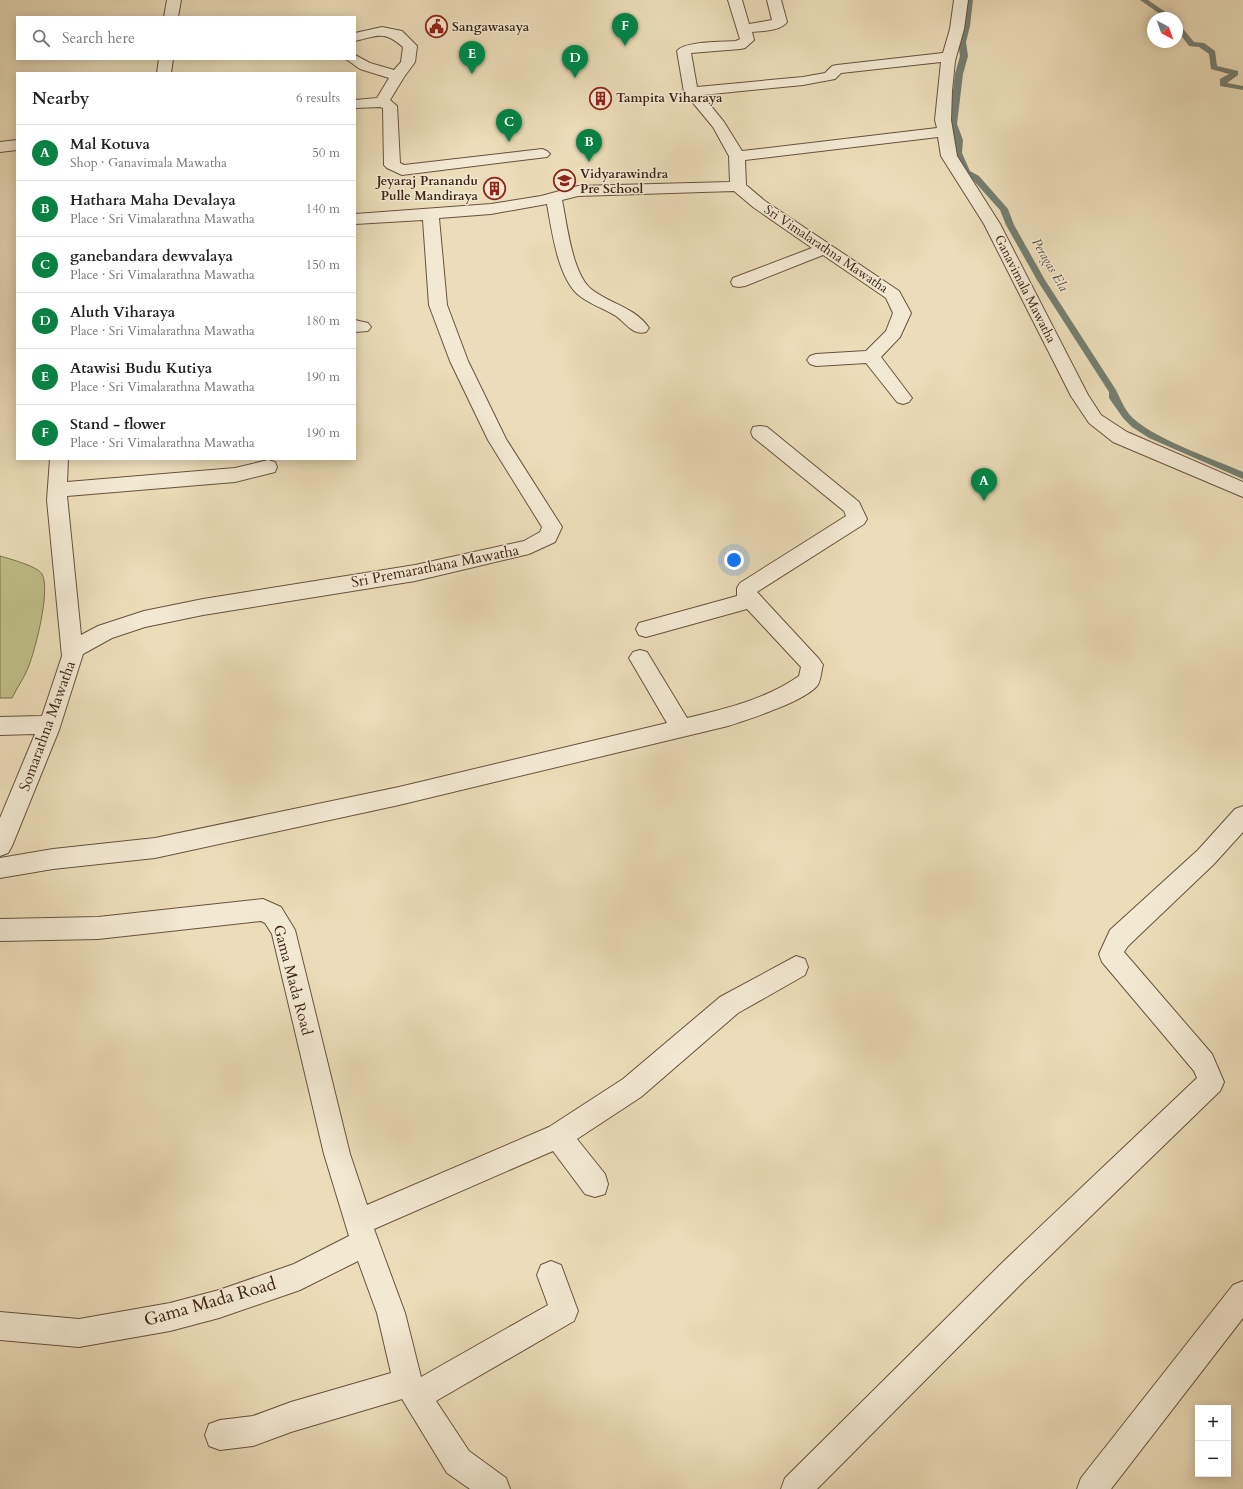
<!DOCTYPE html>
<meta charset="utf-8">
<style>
body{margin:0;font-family:Cardo,serif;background:#f6f6f6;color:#222}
.controls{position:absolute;right:12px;bottom:12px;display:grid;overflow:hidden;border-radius:0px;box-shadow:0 2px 10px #0003}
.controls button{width:36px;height:36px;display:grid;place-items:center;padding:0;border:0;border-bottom:1px solid #e0e0e0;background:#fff;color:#222;font:20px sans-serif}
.compass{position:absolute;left:1147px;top:12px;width:36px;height:36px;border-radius:50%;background:#fff;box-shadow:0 2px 10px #0003;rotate:139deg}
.you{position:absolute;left:734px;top:560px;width:14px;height:14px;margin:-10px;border:3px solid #fff;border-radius:50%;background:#1a73e8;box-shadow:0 0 0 6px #1a73e833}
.badge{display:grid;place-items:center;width:26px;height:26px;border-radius:50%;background:#0b8043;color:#fff;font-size:13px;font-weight:700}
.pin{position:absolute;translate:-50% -33px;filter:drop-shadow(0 1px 2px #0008)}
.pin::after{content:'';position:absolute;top:21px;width:14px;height:12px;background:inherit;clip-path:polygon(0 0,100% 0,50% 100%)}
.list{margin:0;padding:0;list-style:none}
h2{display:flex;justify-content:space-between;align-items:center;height:52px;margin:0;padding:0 16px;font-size:17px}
h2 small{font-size:13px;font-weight:400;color:#767676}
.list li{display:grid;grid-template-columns:26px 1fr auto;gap:12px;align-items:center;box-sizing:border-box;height:56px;padding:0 16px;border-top:1px solid #e0e0e0}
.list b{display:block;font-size:15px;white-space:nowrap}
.list p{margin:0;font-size:13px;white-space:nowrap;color:#767676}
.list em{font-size:13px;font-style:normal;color:#767676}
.icon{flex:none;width:22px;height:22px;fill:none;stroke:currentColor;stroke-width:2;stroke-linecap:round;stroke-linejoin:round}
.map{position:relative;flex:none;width:1243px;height:1489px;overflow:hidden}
.search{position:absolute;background:#fff;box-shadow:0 2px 10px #0003;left:16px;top:16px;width:340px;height:44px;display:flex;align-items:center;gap:10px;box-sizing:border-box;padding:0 14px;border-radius:0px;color:#767676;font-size:15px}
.panel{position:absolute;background:#fff;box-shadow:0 2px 10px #0003;left:16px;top:72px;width:340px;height:388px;border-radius:0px}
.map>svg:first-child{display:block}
.green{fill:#bfbf8a;stroke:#7e7250}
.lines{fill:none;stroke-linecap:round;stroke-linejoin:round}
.stream{fill:#747f71;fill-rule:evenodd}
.minor-casing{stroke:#69523e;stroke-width:2}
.minor{fill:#f2e9d2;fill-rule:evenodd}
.labels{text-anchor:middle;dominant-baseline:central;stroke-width:3;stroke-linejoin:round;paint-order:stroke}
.far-poi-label{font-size:13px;font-weight:bold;fill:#3e2415;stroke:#f2e9d2;text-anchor:start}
.far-street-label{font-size:13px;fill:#3e2415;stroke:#f2e9d2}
.far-water-label{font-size:13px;font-style:italic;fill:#544a3c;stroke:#f2e9d2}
.street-label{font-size:15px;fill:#3e2415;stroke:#f2e9d2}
.near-street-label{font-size:18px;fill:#3e2415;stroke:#f2e9d2}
</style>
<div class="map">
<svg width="1243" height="1489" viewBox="0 0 1243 1489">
<rect width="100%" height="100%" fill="#ebddb9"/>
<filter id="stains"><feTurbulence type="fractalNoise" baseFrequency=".005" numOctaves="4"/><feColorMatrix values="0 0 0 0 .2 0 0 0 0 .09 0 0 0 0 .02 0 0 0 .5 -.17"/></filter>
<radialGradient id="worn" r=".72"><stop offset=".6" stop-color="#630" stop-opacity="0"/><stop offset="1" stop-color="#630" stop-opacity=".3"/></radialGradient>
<path class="green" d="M0,556c10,3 37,10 42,18 9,16 -7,77 -14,94 -4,10 -11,20 -16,30h-12z"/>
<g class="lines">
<g class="stream">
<path d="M967,0h6l-3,26 -4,16 2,14 -5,18 -6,50 6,16 -1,13 8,18 9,5 29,33 6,16 31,55 71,110c4,8 7,16 13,24 19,23 85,45 114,58v7l-94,-41 -17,-11 -9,-9 -14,-20v-6l-72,-112 -31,-55 -6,-15 -27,-30 -9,-6 -10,-21 1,-13 -6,-16 6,-50 5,-18 -2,-14 6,-16z"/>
<path d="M1140,0h8l26,18h-8z"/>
<path d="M1177,23l2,1 15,18 10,1 11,8 2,15 21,5v4l-11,8 16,3v4l-23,-4v-7l9,-5 -18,-5 -2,-15 -10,-7 -10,-1 -12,-16z"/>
</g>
<defs>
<g id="minor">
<path d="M167,0h14l-3,17h-14z"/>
<path d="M728,0h14l7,24 23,-4 -5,-20h14l6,22c-6,9 -25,9 -35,10l2,8 -9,8 -5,1 -49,4 6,34 106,-10 22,-4 7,-7 5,-1 106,-12 7,-24 4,-29h14l-4,29 -9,32 -3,30 -1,29 6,36 43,68 88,171 13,20 26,17 116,50v15l-130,-55 -24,-19 -18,-27 -87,-172 -43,-68 -3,-19 -193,23 1,25 19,16 134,90 12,22 -11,24 -19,20 31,41 -3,4 -6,2 -6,-2 -31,-39 -50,3 -6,-2 -3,-4 3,-4 6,-2 50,-3 20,-20 7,-18 -7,-15 -63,-43 -78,31 -6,1 -6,-1 -2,-4 2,-4 79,-30 -59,-41 -19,-16 -156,5 -16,4c5,24 10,73 29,89 19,15 44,18 58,39l-3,4c-13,4 -20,-9 -30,-16 -11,-7 -24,-11 -35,-19 -23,-16 -29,-66 -34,-93l-56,10 -52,4 8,87 21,56 38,78 56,88 -7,15 -26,12 -114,27 -212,34 -58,12 -33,11 -29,16 -24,76 -47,116 -4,7 -8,3v-38l35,-84 -35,1v-18l42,-1 20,-60 -15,-156 3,-41h18l-1,23 168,-14 33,-8 7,2 2,5 -2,5 -40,10 -168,14 14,139 17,-9 46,-15 59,-12 212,-34 109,-24 16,-9 2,-5 -54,-87 -38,-79 -21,-56 -6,-85 -68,4v-10l136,-10 50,-8 37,-10 152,-4 -1,-26 -16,-29 -29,-35 -7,-41c7,-10 47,-9 59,-10l4,-2zM941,62l-6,58 2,8 -195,23 -18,-29 -22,-27 101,-10 32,-6 6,-6z"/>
<path d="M382,27l20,4 15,15 -2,16 -11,15 -14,23 7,6 3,57 4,2 138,-16 5,2 3,3 -3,3 -145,18 -15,-7 -3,-3 -1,-57 -3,-1 -25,1v-8l22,-2 12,-20 -29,-9 -14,-10h9v-4l15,8 24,7 7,-8 2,-15c-19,-17 -26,-11 -48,-6v-8z"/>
<path d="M159,59h14l-2,14h-14z"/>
<path d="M17,140v10l-17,2v-10z"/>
<path d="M355,320l13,3 3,4 -3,4 -13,1z"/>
<path d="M760,426l7,1 92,75 8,17 -3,5 -107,68 62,67 4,6c-2,6 -2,16 -6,21 -14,16 -68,33 -89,40l-329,79 -244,53 -102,11 -53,9v-20l53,-9 102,-11 244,-51 268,-64 -38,-65 4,-6 7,-2 7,2 40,66c39,-9 79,-19 112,-42l2,-9 -54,-58 -101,28 -7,-2 -3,-6 3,-6 98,-27v-8l3,-5 106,-67 -2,-5 -91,-74 -2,-5 2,-5z"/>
<path d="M1243,806v26l-29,32 -86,82 -4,6 88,102 12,28 -4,9 -196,190 -207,208h-36l4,-11 219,-217 193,-183 -3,-7 -92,-109 -3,-8 11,-24 88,-80 37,-41z"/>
<path d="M263,899l18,8 14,23 55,224 17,51 182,-78 74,-48 97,-82 76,-41 9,3 3,8 -3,8 -67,38 -97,84 -64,42 28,35 3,10 -3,10 -10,3 -10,-3 -32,-43 -179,78 31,84 16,64 127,-72 -11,-30 4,-10 10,-4 10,4 17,46 -4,10 -138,80 33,50 37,27 4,11h-40l-23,-16 -45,-74 -111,33 -38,14 -33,4 -11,-4 -4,-11 4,-11 11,-4 33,-4 38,-14 100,-29 -14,-60 -19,-52 -58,29 -81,28 -49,13 -91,16 -79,-7v-28l79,7 91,-16 49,-13 75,-26 55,-28 -25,-82 -52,-220 -7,-11 -4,-2 -163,18 -98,2v-22l98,-2z"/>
<path d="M1243,1281v37l-132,171h-34l4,-11 152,-193z"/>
</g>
</defs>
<use href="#minor" class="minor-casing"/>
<use href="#minor" class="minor"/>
</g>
<defs>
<symbol id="civic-ring" viewBox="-11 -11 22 22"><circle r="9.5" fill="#f2e9d2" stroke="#8f2418" stroke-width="1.5"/><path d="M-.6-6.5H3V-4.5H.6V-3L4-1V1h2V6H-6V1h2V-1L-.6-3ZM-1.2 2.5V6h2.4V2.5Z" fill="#8f2418"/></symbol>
<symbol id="building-ring" viewBox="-11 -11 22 22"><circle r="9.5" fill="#f2e9d2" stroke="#8f2418" stroke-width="1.5"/><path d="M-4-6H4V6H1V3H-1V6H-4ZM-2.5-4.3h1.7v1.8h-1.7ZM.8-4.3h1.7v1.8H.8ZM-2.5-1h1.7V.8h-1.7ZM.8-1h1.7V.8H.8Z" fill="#8f2418"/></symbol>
<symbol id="school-ring" viewBox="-11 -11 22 22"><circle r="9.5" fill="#f2e9d2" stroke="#8f2418" stroke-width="1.5"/><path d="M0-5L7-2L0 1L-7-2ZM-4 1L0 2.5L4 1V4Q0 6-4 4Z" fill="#8f2418"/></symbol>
</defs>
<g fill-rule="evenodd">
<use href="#civic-ring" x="424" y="14" width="25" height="25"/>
<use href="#building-ring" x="588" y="86" width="25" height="25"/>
<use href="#school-ring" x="552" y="168" width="25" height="25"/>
<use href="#building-ring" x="482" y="176" width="25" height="25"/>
</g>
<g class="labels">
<g class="far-poi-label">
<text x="452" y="27">Sangawasaya</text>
<text x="616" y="98">Tampita Viharaya</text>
<text x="580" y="174">Vidyarawindra<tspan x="580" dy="15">Pre School</tspan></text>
<text x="478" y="181" text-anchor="end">Jeyaraj Pranandu<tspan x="478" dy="15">Pulle Mandiraya</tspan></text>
</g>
<g class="far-street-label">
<text transform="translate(826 249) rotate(34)">Sri Vimalarathna Mawatha</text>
<text transform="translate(1025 289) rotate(63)">Ganavimala Mawatha</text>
</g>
<g class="far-water-label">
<text transform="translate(1050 265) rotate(60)">Peragas Ela</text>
</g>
<g class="street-label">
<text transform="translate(435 566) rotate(-11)">Sri Premarathana Mawatha</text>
<text transform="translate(47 726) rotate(-70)">Somarathna Mawatha</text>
<text transform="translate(293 980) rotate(75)">Gama Mada Road</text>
</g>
<g class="near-street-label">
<text transform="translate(210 1302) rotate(-16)">Gama Mada Road</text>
</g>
</g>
<rect width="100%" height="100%" filter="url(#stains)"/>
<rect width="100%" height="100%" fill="url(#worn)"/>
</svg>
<div class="controls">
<button>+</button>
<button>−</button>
</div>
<svg class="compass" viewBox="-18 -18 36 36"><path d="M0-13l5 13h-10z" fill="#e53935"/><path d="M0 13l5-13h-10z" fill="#767676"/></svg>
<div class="you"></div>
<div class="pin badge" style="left:984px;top:501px">A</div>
<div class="pin badge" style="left:589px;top:162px">B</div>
<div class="pin badge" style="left:509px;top:142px">C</div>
<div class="pin badge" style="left:575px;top:78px">D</div>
<div class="pin badge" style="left:472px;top:74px">E</div>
<div class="pin badge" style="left:625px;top:46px">F</div>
<div class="search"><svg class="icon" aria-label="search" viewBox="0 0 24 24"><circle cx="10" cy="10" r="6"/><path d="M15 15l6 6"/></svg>Search here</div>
<section class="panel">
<h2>Nearby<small>6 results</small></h2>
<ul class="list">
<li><span class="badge">A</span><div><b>Mal Kotuva</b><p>Shop · Ganavimala Mawatha</p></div><em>50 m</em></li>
<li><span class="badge">B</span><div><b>Hathara Maha Devalaya</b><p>Place · Sri Vimalarathna Mawatha</p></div><em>140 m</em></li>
<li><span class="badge">C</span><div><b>ganebandara dewvalaya</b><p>Place · Sri Vimalarathna Mawatha</p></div><em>150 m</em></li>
<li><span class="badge">D</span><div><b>Aluth Viharaya</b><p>Place · Sri Vimalarathna Mawatha</p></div><em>180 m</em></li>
<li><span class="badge">E</span><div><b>Atawisi Budu Kutiya</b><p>Place · Sri Vimalarathna Mawatha</p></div><em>190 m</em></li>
<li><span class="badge">F</span><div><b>Stand - flower</b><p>Place · Sri Vimalarathna Mawatha</p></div><em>190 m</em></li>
</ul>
</section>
</div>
